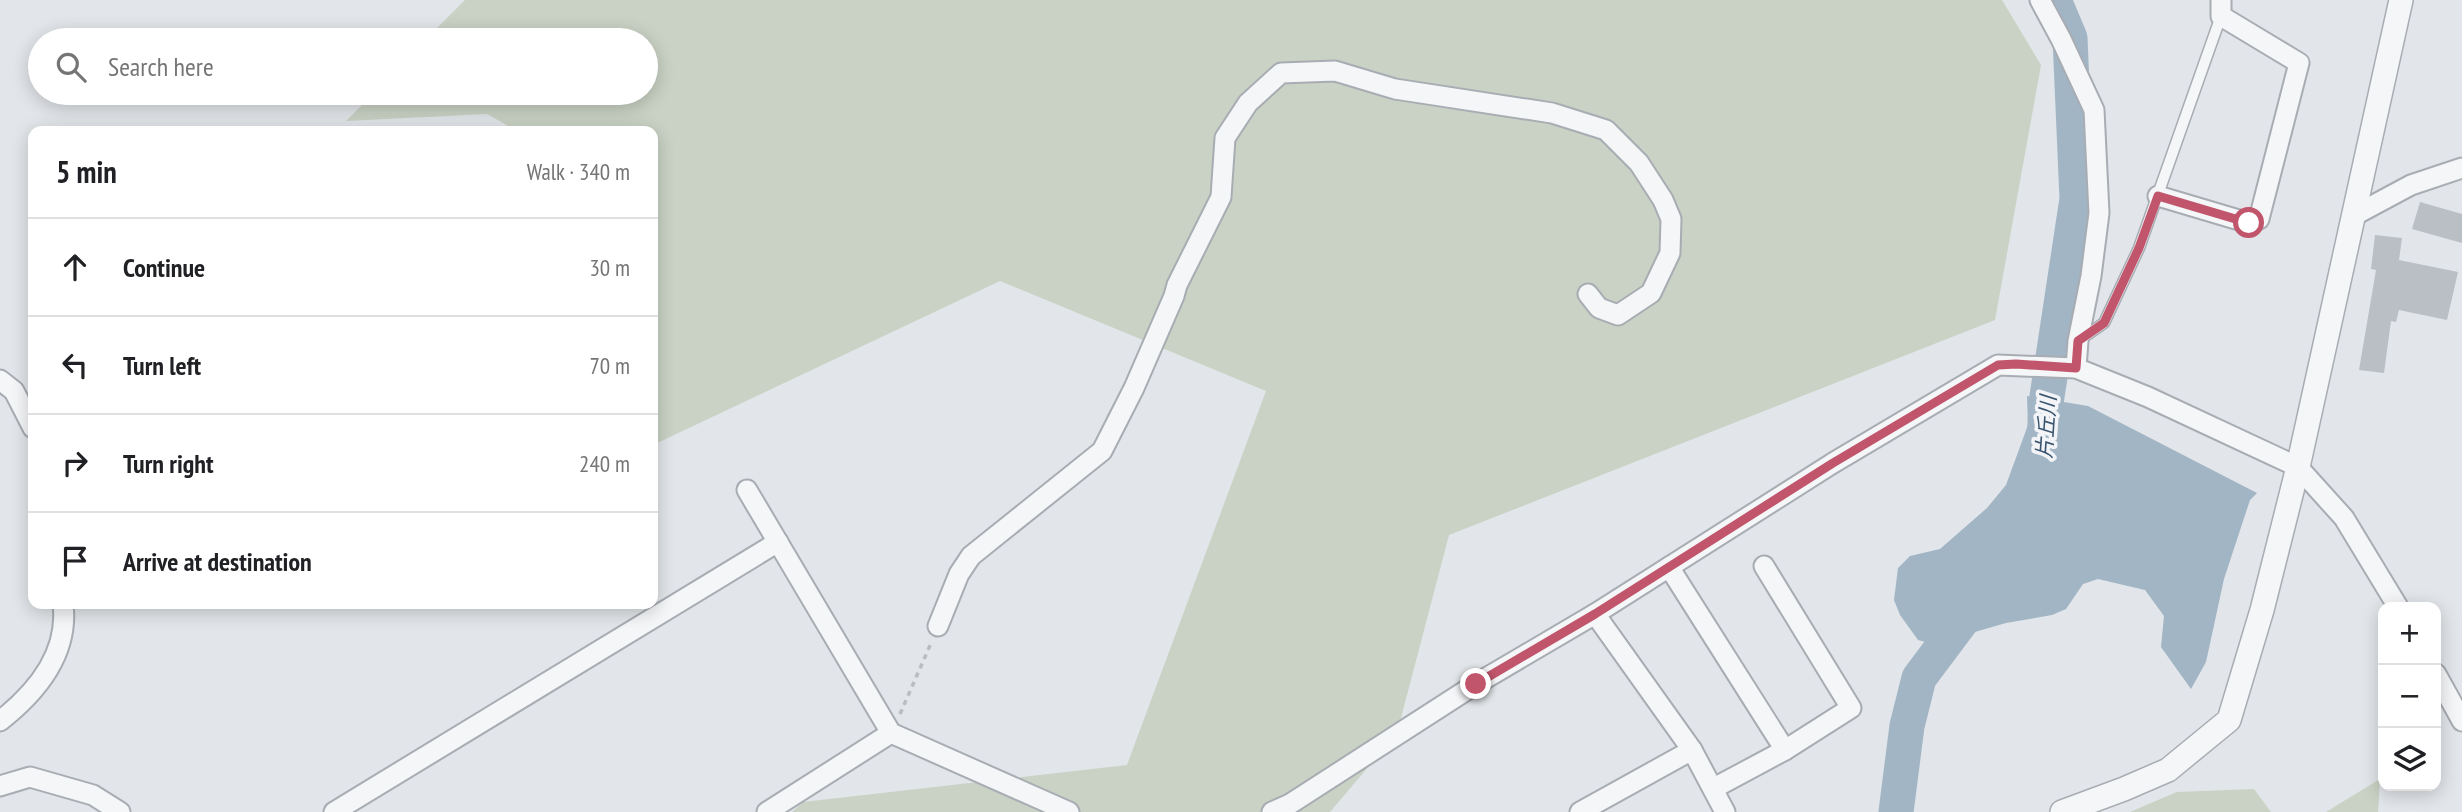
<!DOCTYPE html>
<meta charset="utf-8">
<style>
body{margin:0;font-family:"PT Sans Narrow","Noto Sans JP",sans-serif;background:#f2f2f2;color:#202124}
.controls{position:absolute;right:21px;bottom:21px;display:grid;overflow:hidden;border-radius:14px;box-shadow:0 4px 18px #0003}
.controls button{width:63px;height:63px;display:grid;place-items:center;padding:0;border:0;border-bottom:2px solid #e0e0e0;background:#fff;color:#202124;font:35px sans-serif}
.stop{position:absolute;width:21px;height:21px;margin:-16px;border:5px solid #c1556c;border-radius:50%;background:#fff}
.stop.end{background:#c1556c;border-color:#fff;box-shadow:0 2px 7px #0008}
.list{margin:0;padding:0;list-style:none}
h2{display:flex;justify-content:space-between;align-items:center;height:91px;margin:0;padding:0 28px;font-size:30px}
h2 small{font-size:23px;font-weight:400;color:#757577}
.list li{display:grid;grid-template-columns:46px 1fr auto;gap:21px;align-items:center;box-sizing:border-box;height:98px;padding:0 28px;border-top:2px solid #e0e0e0}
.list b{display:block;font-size:26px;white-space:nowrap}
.list em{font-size:23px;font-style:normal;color:#757577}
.icon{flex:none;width:38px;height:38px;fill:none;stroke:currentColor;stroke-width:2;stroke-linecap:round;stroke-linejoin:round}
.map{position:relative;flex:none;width:2462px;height:812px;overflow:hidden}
.search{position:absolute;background:#fff;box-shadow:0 4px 18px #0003;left:28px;top:28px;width:630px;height:77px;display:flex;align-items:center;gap:18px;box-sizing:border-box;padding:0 24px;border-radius:38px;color:#757577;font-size:26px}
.panel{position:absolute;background:#fff;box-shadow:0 4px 18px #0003;left:28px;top:126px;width:630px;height:483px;border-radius:14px}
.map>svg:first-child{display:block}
.green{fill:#c9d2c4}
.water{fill:#a1b5c5}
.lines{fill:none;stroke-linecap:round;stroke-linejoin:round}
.river{stroke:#a1b5c5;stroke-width:35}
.building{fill:#babfc5}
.service-casing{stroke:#a8acb3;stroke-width:13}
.minor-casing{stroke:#a8acb3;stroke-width:23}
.tertiary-casing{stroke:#a8acb3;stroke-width:26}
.path{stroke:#b9bcc0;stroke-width:3.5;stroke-dasharray:5 5;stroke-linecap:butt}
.service{stroke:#f5f6f8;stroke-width:10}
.minor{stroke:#f5f6f8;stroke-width:19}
.tertiary{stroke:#f5f6f8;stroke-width:23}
.route{stroke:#c1556c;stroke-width:9}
.labels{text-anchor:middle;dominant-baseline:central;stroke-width:7;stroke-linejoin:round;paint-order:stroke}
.water-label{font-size:21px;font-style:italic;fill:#3a556f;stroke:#f2f4f7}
</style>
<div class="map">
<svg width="2462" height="812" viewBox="0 0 2462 812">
<rect width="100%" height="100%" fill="#e2e5e9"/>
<g class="green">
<path d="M465,0h1537l39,65 -46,255 -546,215 -52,198 -67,79h-538l11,-10 324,-37 139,-374 -266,-110 -347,164v-314h-136l-30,-17 -141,7 28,-28h272v-53h-221z"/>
<path d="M2380,779l-2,33h-52z"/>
<path d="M2254,789l17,23h-141l47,-20z"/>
</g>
<path class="water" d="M2027,396l61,10 169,87 -7,7 -26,79 -18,83 -15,27 -30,-42 3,-31 -19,-26 -47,-11 -15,5 -17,25 -14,6 -46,8 -73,21 -15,-4 -18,-25 -6,-15 4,-32 12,-12 30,-7 47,-41 19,-23 22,-60z"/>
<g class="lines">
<g class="river">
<path d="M2044,446l2,-43 31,-204 -7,-161 -16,-38"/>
<path d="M1896,812l11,-86 12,-48 57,-76"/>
</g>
</g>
<g class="building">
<path d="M2420,202l42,12v29l-50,-14z"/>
<path d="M2375,235l27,3 -3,22 59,12 -11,48 -48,-10 -3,12 -5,-1 -7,52 -25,-3 17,-100 -5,-1z"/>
</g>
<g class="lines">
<defs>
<path id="service" d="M2081,339l23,-16 35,-75 82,-232"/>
<g id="minor">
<path d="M2040,0l21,39 33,71 5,103 -8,63 -13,65 -2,27"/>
<path d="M2158,196l91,27 10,-4 40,-156 -78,-47v-16"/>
<path d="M2355,215l56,-30 51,-17"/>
<path d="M0,380l14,11 19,37"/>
<path d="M747,490l144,243 178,79"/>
<path d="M1669,567l116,183"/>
<path d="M1595,614l97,136 33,62"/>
<path d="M938,626l21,-52 12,-18 131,-105 32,-63 40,-92 3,-11 44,-88 4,-59 23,-35 33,-30 54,-2 60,18 157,24 54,17 33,33 24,37 8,19 -1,34 -19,40 -33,22 -19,-7 -11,-14"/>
<path d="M2436,674l26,47"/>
<path d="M0,721c37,-29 69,-68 63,-117"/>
<path d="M0,786l30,-9 63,18 27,17"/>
<path d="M1714,788l71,-38 66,-42 -87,-142"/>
<path d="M334,812l444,-270"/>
<path d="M767,812l124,-79"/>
<path d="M1272,812l18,-8 186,-120 119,-70 238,-151 165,-98 78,3 72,29 150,70 46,51 54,89"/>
<path d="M1580,812l112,-62"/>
</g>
<path id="tertiary" d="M2062,812l62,-23 44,-19 61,-50 33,-110 36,-143 103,-467"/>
</defs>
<use href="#service" class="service-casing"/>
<use href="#minor" class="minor-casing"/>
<use href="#tertiary" class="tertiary-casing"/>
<path class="path" d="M900,714l32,-73"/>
<use href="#service" class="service"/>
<use href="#minor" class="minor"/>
<use href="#tertiary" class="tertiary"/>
</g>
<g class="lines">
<path class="route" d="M1476,684l119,-70 238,-151 165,-98 18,-1 60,4 2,-27 26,-18 35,-75 19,-52 91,27"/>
</g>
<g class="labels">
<g class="water-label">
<text transform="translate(2046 427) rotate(-86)">片丘川</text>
</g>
</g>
</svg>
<div class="controls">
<button>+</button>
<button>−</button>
<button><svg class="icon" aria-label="layers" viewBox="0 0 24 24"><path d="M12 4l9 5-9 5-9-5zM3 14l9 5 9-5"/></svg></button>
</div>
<div class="stop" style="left:2249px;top:223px"></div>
<div class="stop end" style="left:1476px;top:684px"></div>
<div class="search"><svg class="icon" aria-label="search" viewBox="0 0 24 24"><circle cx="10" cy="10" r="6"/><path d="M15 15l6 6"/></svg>Search here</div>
<section class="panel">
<h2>5 min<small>Walk · 340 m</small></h2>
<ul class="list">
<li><svg class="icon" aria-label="ahead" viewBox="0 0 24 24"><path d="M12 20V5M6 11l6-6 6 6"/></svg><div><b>Continue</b></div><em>30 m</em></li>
<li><svg class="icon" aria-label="left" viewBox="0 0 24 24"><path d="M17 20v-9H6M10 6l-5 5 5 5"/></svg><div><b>Turn left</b></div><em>70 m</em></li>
<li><svg class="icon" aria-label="right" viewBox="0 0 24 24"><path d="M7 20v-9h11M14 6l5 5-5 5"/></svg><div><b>Turn right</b></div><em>240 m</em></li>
<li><svg class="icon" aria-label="arrive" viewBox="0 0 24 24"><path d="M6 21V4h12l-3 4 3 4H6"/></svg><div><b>Arrive at destination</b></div></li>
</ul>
</section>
</div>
